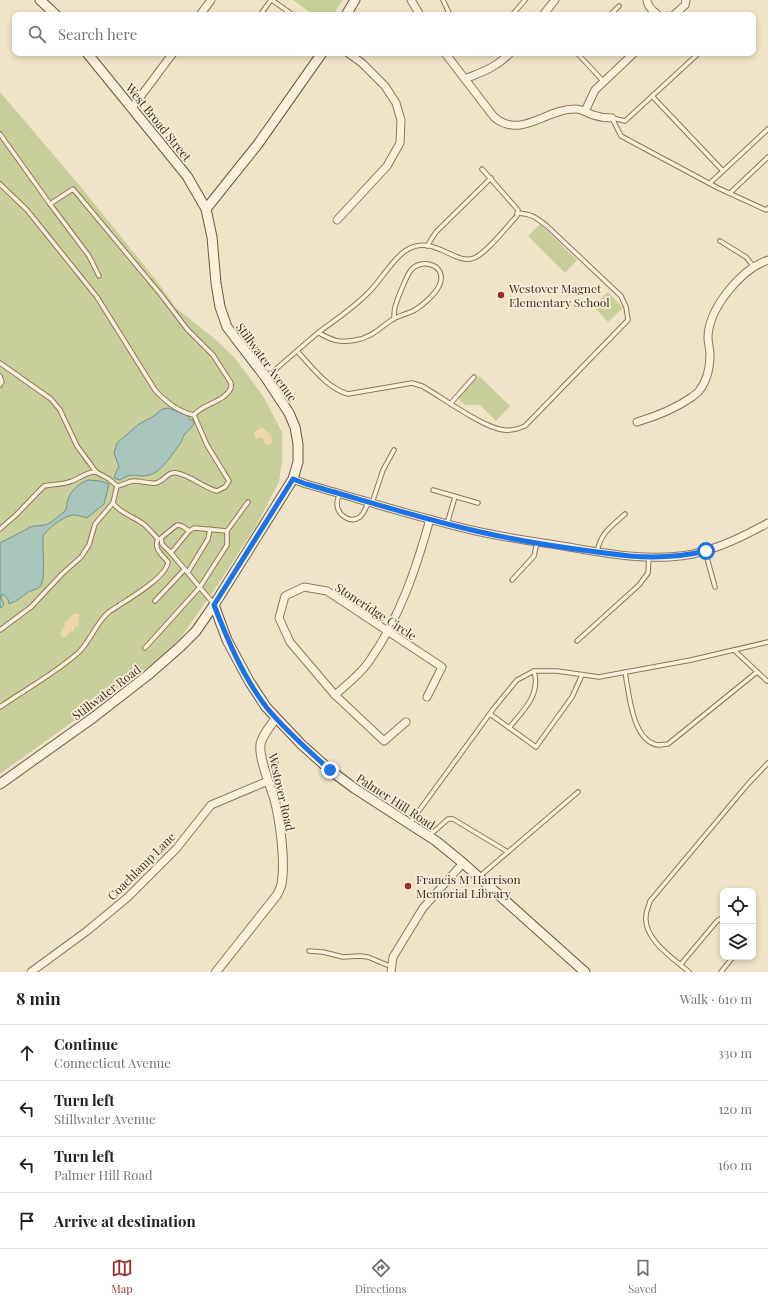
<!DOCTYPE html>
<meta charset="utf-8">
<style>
body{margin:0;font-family:"Playfair Display",serif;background:#f6f6f6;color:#202124}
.controls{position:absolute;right:12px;bottom:12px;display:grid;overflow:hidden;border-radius:8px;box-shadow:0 2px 6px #0003}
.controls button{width:36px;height:36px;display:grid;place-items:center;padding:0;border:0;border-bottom:1px solid #e0e0e0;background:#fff;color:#202124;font:20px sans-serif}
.stop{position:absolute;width:12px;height:12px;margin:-9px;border:3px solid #1a73e8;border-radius:50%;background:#fff}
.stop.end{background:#1a73e8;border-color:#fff;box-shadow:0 1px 4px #0008}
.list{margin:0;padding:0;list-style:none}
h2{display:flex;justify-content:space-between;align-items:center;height:52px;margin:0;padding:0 16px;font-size:17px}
h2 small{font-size:13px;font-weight:400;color:#757577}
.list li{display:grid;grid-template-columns:26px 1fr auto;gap:12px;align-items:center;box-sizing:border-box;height:56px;padding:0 16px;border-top:1px solid #e0e0e0}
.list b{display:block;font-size:15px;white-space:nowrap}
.list p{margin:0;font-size:13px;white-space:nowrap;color:#757577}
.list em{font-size:13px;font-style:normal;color:#757577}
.icon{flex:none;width:22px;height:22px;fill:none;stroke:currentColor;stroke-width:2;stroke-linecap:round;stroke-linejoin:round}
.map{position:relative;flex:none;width:768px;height:972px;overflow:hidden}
.search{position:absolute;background:#fff;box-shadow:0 2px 6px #0003;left:12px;right:12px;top:12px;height:44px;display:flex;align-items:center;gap:10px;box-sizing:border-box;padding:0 14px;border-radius:8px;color:#757577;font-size:15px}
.sheet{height:276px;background:#fff}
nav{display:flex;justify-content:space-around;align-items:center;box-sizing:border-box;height:56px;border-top:1px solid #e0e0e0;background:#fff;font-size:11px;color:#757577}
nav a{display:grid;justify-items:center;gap:2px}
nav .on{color:#9e2a2b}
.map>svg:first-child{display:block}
.green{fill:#c9cf9b}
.sand{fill:#ecd9a5}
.water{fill:#a9c4bc;stroke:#6f938a}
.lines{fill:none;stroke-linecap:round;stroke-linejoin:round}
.service-casing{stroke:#8d765c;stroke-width:5.5}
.minor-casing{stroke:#8d765c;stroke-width:9}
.tertiary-casing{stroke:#8d765c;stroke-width:10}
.secondary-casing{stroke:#6f573f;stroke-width:11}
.service{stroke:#faf1dc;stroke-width:3.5}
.minor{stroke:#faf1dc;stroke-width:7}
.tertiary{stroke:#faf1dc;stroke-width:8}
.secondary{stroke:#faf1dc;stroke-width:9}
.route{stroke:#1a73e8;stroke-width:5}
.poi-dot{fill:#9e2a2b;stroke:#f7eed8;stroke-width:1.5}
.labels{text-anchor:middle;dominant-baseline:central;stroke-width:3.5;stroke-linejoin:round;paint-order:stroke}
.street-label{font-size:12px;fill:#3d2e20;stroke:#f7eed8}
.poi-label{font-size:12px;fill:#3d2e20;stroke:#f7eed8;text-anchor:start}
</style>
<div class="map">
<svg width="768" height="972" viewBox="0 0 768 972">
<rect width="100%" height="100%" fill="#f0e4c8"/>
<g class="green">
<path d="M293,0h50l-10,15h-19z"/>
<path d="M0,92l80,94 76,94 20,28 39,31 19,18 29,39 19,36v29l-3,21 -23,44 -35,54 -39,56 -18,20 -164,118z"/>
<path d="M540,224l37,36 -12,13 -37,-37z"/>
<path d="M608,292l15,16 -15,14 -15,-16z"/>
<path d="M479,376l31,30 -14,15 -16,-16h-15l-7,-7z"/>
</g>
<g class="sand">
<path d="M263,428l7,6 3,8 -1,1 -6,2 -3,-6 -2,-2 -3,2 -3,-2 -1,-4 5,-4z"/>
<path d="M76,613l4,2 -2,5 1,2 -1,4 -4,2v3l-5,2 -3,4h-4l-2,-3 2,-5 3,-3 -1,-4 4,-2 5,-6z"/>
</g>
<g class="water">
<path d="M169,408l19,8 2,4h3l1,4c-3,4 -5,6 -9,10 -2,2 -2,5 -4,8 -7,10 -20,31 -32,33 -13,4 -14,-5 -29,5l-6,-2 2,-6 3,-5 -5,-14 3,-10 22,-19 15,-8 8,-7z"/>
<path d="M88,480l12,1 9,3 -5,20 -17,14c-4,-1 -9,-3 -13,-3 -9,0 -29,15 -31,22 -1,11 3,39 -2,48 -3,5 -9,5 -13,7 -6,5 -11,9 -19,12l-1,-5 -6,-5 -1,4 3,6 -3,4 -1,-2v-63l27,-14c5,-5 14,-2 21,-5 5,-3 10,-8 15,-11 5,-5 3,-8 5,-14 3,-9 12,-16 20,-19z"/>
</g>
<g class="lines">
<defs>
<g id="service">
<path d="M272,0l21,15"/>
<path d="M443,0l7,15"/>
<path d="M260,15l11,-15"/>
<path d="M512,15l13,-15"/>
<path d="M610,15l9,-9"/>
<path d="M577,53l27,29"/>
<path d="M652,96l71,75 -13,12"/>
<path d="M612,118l9,18 97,52 48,22 2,-2"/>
<path d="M612,118l13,3 74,-68"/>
<path d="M0,134l50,70"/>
<path d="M723,171l45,-42"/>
<path d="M0,184l27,26 70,87 58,93c10,11 24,22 39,25"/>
<path d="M730,193l38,-36"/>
<path d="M720,241l26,16 8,10"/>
<path d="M427,246l9,-14 55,-54"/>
<path d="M319,333c14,8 21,10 37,7 15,-2 25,-13 37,-21 6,-3 13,-5 20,-8 9,-5 27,-20 28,-31 2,-17 -21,-21 -30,-10 -4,5 -13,27 -15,34 -2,4 -2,10 -2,15"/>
<path d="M297,351c15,16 30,37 51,43l64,-11 10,3c20,11 61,42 82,44 8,1 14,-1 21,-4l103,-106 -2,-13 -5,-11 -74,-70c-12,-9 -15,-12 -30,-13"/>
<path d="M0,363l51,36 9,11 17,36 14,19 5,7 13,7 8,7c7,-1 12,-5 17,-5 7,0 15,3 22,2 9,-2 11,-12 21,-10 15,3 25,14 40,18l8,-4 4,-6 -22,-36 -13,-30c9,-12 30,-12 37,-27v-5l-18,-28 -26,-26 -25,-33 -89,-107 -23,15 39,52 10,20"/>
<path d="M0,376l2,6 -2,3"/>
<path d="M266,378c18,-16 35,-31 53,-46 16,-12 33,-23 48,-38 12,-11 24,-33 38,-43 27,-19 50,15 69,7 13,-5 32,-31 43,-42l1,-6 -36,-41"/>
<path d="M451,403l23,-26"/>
<path d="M433,490l45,13"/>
<path d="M339,494c0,3 -2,6 -2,9 0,12 13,21 23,14 4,-4 6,-9 8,-14"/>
<path d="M372,503l11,-33 11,-20"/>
<path d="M447,524l8,-27"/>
<path d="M0,529l16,-14 28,-29c10,-2 19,-1 28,-5 8,-3 16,-10 24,-9"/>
<path d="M705,551l10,36"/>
<path d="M597,552c4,-20 14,-25 28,-38"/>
<path d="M171,553l-9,-9 -1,-6 16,-13 5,1 7,5"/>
<path d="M188,572l20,-33 2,-10"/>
<path d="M512,580l22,-24 3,-14"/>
<path d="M155,601l30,-32"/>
<path d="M213,603l-42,-50 18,-22 5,-3 33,3"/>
<path d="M0,630l31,-23 31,-33 19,-17 8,-12 6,-21 18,-21 4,-17"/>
<path d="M577,641l62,-56 9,-12 1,-16"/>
<path d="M145,648l55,-61 27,-42v-14l21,-29"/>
<path d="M734,650l33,31"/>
<path d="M625,672c4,21 7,69 33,73 3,0 7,-1 10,-1l89,-72"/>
<path d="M0,707c26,-18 54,-33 78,-54 12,-11 19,-32 31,-41 14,-10 57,-33 59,-50 -6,-7 -15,-14 -10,-23 -5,-5 -10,-12 -16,-16 -10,-7 -22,-10 -29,-20"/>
<path d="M490,714l46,33 36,-50 10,-22"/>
<path d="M509,728c14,-18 32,-32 25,-57"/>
<path d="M410,823l84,-115 23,-28 17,-9h23l42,6 92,-17 77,-18"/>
<path d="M429,836l19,-17h5l55,33"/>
<path d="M480,876l98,-84"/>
<path d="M309,951l14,1 20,5 17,-1 8,1 24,10"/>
<path d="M681,964l36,-43 6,-4"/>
<path d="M689,972c-15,-13 -46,-33 -43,-56 0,-5 3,-10 4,-15l98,-117 20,-21"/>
<path d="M721,972l12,-15"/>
</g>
<g id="minor">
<path d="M411,0l9,15"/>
<path d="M647,0c0,6 6,11 11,15"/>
<path d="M200,15l11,-15"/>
<path d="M543,15l12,-15"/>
<path d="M674,15l11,-10 1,-5"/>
<path d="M445,53l49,64c27,23 53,-9 82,-8 6,0 11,4 17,6 6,2 12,3 19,3"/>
<path d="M465,79c17,-7 32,-12 45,-26"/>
<path d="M132,108l41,-55"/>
<path d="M585,111l10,-21 39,-37"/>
<path d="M337,220l50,-54 13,-23 1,-23 -5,-17 -11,-17 -23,-23 -14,-10"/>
<path d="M637,422c20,-6 38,-13 55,-25 2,-2 6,-4 7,-6 8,-10 11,-25 11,-37 0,-5 -2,-11 -2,-16 0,-29 33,-69 60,-78"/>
<path d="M293,479l13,5c57,16 113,34 170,47 31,7 62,11 93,16 40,7 83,15 124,7 27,-6 51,-18 75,-31"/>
<path d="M335,695c11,-10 27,-22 35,-35 30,-43 46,-91 60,-141"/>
<path d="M406,722l-22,19 -49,-46 -45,-53 -11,-24 6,-22 19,-9 23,4 115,76 -15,30"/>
<path d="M31,972l56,-41 41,-34 48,-48 35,-44 57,-24"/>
<path d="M391,972l2,-15 30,-49 40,-45"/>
</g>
<path id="tertiary" d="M216,972l61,-77c2,-4 5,-10 5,-14 3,-22 -2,-62 -8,-83 -4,-13 -17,-44 -13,-56 3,-9 10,-17 15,-24"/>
<g id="secondary">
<path d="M40,0l16,15"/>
<path d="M346,15l9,-15"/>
<path d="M206,209l52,-65 64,-91"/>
<path d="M214,605l13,35 22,41 17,26 36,38 28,25 24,18 82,53 27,22 122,109"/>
<path d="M0,784l94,-67 54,-42 32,-28 16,-16 18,-26 79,-126 5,-17v-18l-3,-17 -6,-14 -23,-35 -39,-51 -7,-20 -4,-24 -4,-46 -6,-28 -19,-33 -100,-123"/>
</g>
</defs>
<use href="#service" class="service-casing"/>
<use href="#minor" class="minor-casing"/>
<use href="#tertiary" class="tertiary-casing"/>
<use href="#secondary" class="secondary-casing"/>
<use href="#service" class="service"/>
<use href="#minor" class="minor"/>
<use href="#tertiary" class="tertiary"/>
<use href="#secondary" class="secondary"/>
</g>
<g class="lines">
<path class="route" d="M330,770c-21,-19 -44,-39 -63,-62 -24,-31 -39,-67 -53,-103l79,-126 13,5c57,16 113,34 170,47 51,12 102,19 154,25 25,2 50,1 76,-5"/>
</g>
<g class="poi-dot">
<circle cx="501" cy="295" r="4"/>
<circle cx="408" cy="886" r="4"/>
</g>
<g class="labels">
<g class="street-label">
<text transform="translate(159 122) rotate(51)">West Broad Street</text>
<text transform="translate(267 362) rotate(54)">Stillwater Avenue</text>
<text transform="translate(376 611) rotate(33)">Stoneridge Circle</text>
<text transform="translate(106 692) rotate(-37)">Stillwater Road</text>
<text transform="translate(282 792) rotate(77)">Westover Road</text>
<text transform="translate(396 801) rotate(33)">Palmer Hill Road</text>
<text transform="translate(141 866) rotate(-45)">Coachlamp Lane</text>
</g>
<g class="poi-label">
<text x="509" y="288">Westover Magnet<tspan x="509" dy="14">Elementary School</tspan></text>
<text x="416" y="879">Francis M Harrison<tspan x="416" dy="14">Memorial Library</tspan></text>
</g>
</g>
</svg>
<div class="controls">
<button><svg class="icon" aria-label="locate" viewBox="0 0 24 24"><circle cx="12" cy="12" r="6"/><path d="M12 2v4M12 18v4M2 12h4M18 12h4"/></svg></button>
<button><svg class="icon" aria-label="layers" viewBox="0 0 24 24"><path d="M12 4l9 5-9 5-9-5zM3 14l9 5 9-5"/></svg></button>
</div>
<div class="stop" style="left:706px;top:551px"></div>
<div class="stop end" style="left:330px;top:770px"></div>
<div class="search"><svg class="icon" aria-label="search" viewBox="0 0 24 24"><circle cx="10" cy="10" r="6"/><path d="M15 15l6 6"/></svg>Search here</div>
</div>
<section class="sheet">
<h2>8 min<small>Walk · 610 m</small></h2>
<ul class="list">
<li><svg class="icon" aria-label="ahead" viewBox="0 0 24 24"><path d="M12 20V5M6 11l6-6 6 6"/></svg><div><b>Continue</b><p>Connecticut Avenue</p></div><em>330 m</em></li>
<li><svg class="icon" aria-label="left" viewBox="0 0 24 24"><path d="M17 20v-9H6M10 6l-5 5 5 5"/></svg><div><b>Turn left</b><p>Stillwater Avenue</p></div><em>120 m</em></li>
<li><svg class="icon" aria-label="left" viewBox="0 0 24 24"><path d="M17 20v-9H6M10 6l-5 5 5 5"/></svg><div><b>Turn left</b><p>Palmer Hill Road</p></div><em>160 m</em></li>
<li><svg class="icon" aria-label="arrive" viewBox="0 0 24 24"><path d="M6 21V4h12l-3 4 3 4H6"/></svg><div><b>Arrive at destination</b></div></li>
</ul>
</section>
<nav>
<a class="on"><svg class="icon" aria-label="map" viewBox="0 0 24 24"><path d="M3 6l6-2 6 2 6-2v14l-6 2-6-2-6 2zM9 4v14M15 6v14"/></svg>Map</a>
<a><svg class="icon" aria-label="directions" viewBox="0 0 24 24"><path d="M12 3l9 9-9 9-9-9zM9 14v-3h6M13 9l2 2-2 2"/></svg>Directions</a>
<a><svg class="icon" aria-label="saved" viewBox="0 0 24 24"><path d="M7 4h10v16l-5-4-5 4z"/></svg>Saved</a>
</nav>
